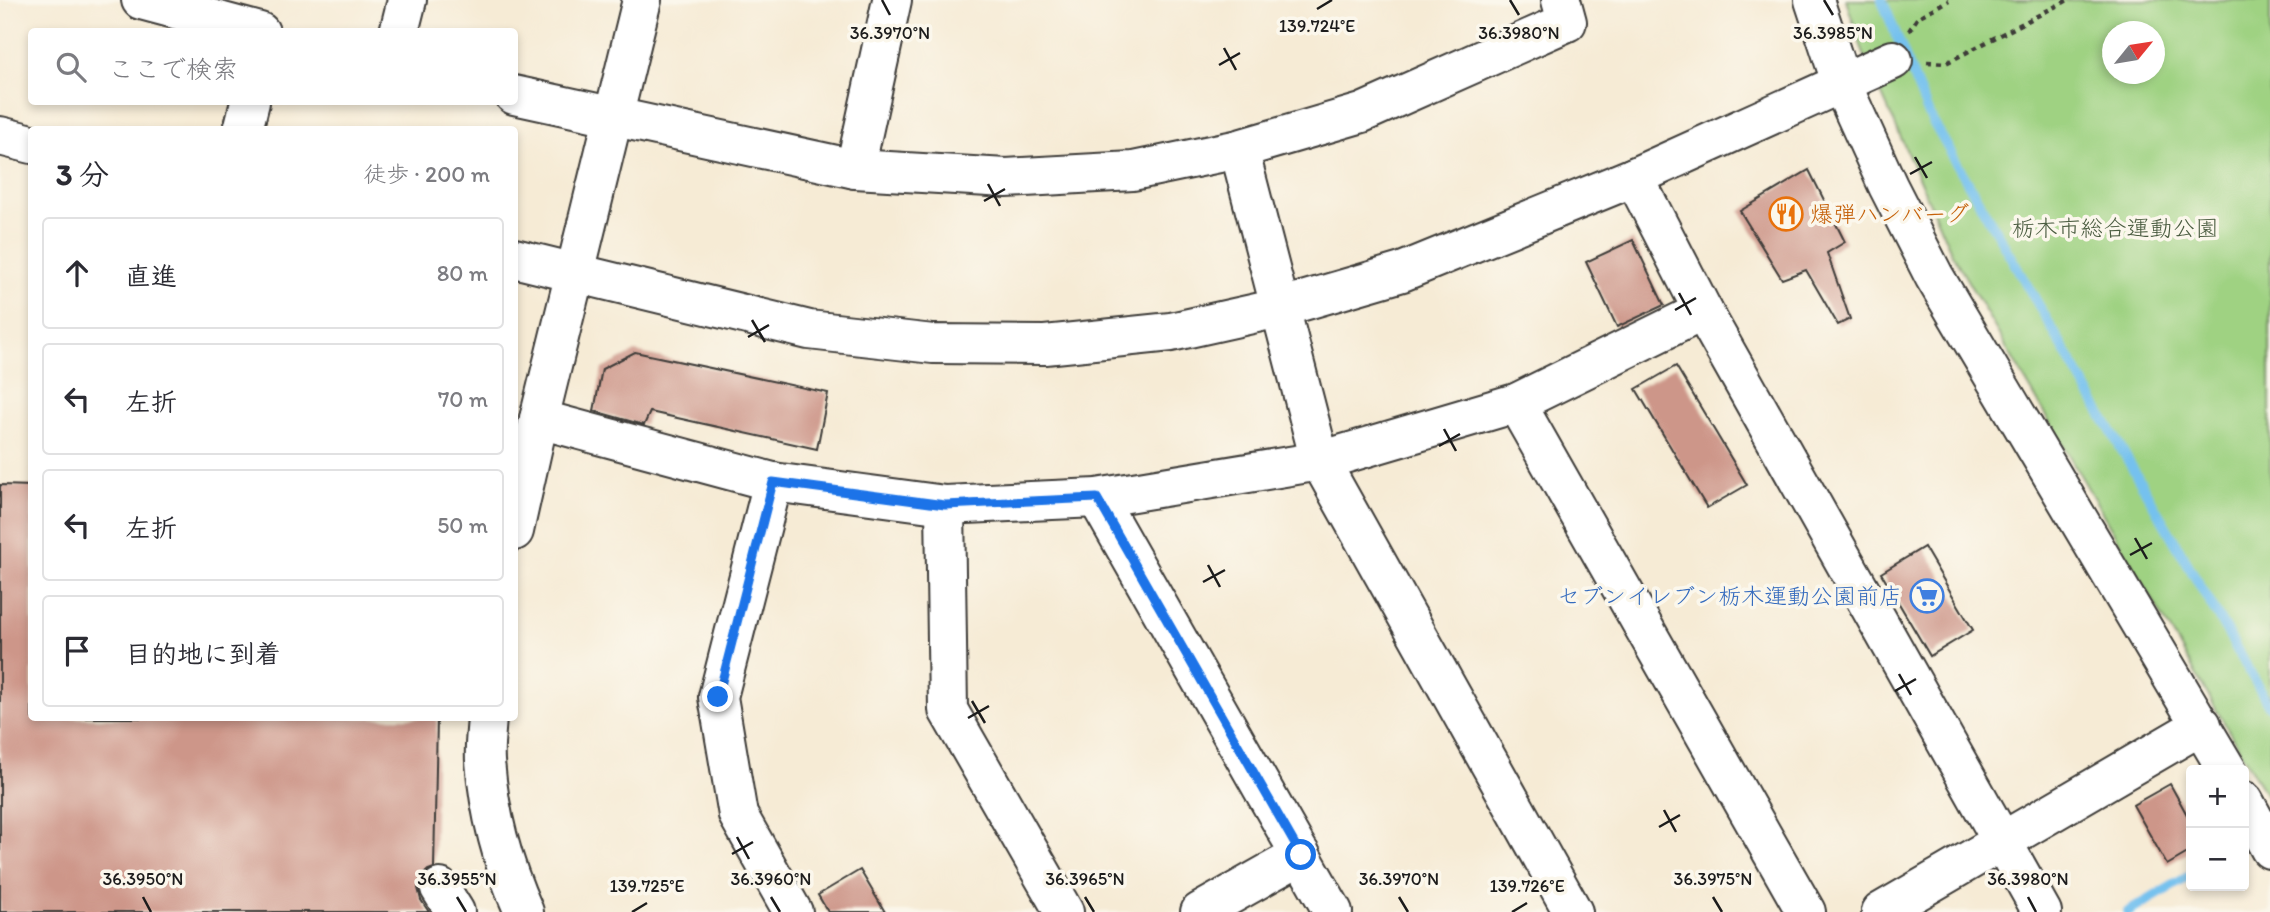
<!DOCTYPE html>
<html lang="ja">
<meta charset="utf-8">
<style>
body{margin:0;font-family:Itim,"Klee One",sans-serif;background:#f2f2f3;color:#2b2b33}
.controls{position:absolute;right:21px;bottom:21px;display:grid;overflow:hidden;border-radius:7px;box-shadow:0 4px 10px #0003}
.controls button{width:63px;height:63px;display:grid;place-items:center;padding:0;border:0;border-bottom:2px solid #e1e1e2;background:#fff;color:#2b2b33;font:35px sans-serif}
.compass{position:absolute;left:2102px;top:21px;width:63px;height:63px;border-radius:50%;background:#fff;box-shadow:0 4px 10px #0003;rotate:60deg}
.stop{position:absolute;width:21px;height:21px;margin:-16px;border:5px solid #1a73e8;border-radius:50%;background:#fff}
.stop.end{background:#1a73e8;border-color:#fff;box-shadow:0 2px 7px #0008}
.list{margin:0;padding:0;list-style:none}
h2{display:flex;justify-content:space-between;align-items:center;height:91px;margin:0;padding:0 28px;font-size:30px}
h2 small{font-size:23px;font-weight:400;color:#7c7c81}
.list li{display:grid;grid-template-columns:46px 1fr auto;gap:21px;align-items:center;box-sizing:border-box;height:112px;margin:0 14px 14px;padding:0 14px;border:2px solid #e1e1e2;border-radius:7px}
.list b{display:block;font-size:26px;white-space:nowrap}
.list em{font-size:23px;font-style:normal;color:#7c7c81}
.icon{flex:none;width:38px;height:38px;fill:none;stroke:currentColor;stroke-width:2;stroke-linecap:round;stroke-linejoin:round}
.map{position:relative;flex:none;width:2270px;height:912px;overflow:hidden}
.search{position:absolute;background:#fff;box-shadow:0 4px 10px #0003;left:28px;top:28px;width:490px;height:77px;display:flex;align-items:center;gap:18px;box-sizing:border-box;padding:0 24px;border-radius:7px;color:#7c7c81;font-size:26px}
.panel{position:absolute;background:#fff;box-shadow:0 4px 10px #0003;left:28px;top:126px;width:490px;height:595px;border-radius:7px}
.map>svg:first-child{display:block}
.green{fill:#9fd282;stroke:#5e774f;stroke-width:2;fill-rule:evenodd}
.lines{fill:none;stroke-linecap:round;stroke-linejoin:round}
.stream{stroke:#74c1ee;stroke-width:10}
.building{fill:#cd9689}
.minor-casing{stroke:#3d3b38;stroke-width:42}
.path{stroke:#3d3b38;stroke-width:4.5;stroke-dasharray:5 5;stroke-linecap:butt}
.minor{stroke:#fff;stroke-width:38}
.route{stroke:#1a73e8;stroke-width:9}
.ticks{fill:none;stroke:#1c1c1c;stroke-width:2.5}
.labels{text-anchor:middle;dominant-baseline:central;stroke-width:7;stroke-linejoin:round;paint-order:stroke}
.food-label{font-size:23px;fill:#c56008;stroke:#fbf7ec;text-anchor:start}
.park-label{font-size:23px;fill:#4a5c40;stroke:#fbf7ec}
.shop-label{font-size:23px;fill:#366cbe;stroke:#fbf7ec;text-anchor:end}
.ticks-label{font-size:18px;text-anchor:middle;fill:#1c1c1c;stroke:#fbf7ec;stroke-width:7;stroke-linejoin:round;paint-order:stroke}
</style>
<div class="map">
<svg width="2270" height="912" viewBox="0 0 2270 912">
<rect width="100%" height="100%" fill="#fbf7ec"/>
<filter id="ink" filterUnits="userSpaceOnUse"><feTurbulence type="fractalNoise" baseFrequency=".0143" numOctaves="2"/><feDisplacementMap in="SourceGraphic" scale="14" xChannelSelector="R" yChannelSelector="G"/><feConvolveMatrix kernelMatrix="1 2 1 2 8 2 1 2 1" color-interpolation-filters="sRGB"/></filter>
<filter id="wash" filterUnits="userSpaceOnUse"><feTurbulence type="fractalNoise" baseFrequency=".00686" numOctaves="4" result="noise"/><feDisplacementMap in="SourceGraphic" scale="28" xChannelSelector="R" yChannelSelector="G"/><feGaussianBlur stdDeviation="1.57" result="paint"/><feColorMatrix in="noise" values="0 0 0 0 0 0 0 0 0 0 0 0 0 0 0 0 0 1.4 0 .05"/><feComposite in="paint" operator="in"/></filter>
<g filter="url(#wash)">
<rect width="100%" height="100%" fill="#f6ebd5"/>
<path class="green" d="M1846,0h424v802l-318,-548 -89,-202zM2112,32h42v42h-42z"/>
<g class="lines">
<g class="stream">
<path d="M1882,0l47,115 341,592"/>
<path d="M2128,912l63,-37"/>
</g>
</g>
<g id="blocks">
<g class="building">
<path d="M1809,170l36,72 -18,11 23,66 -12,6 -32,-55 -24,9 -42,-68z"/>
<path d="M1633,240l31,65 -47,22 -31,-65z"/>
<path d="M635,352l193,41 -11,56 -167,-37 -6,13 -50,-14 8,-42z"/>
<path d="M1676,366l71,119 -40,23 -71,-119z"/>
<path d="M0,485l32,1v232h405l-3,150 -6,2 -7,7 -3,11 3,12 8,12h-429z"/>
<path d="M1924,547l49,83 -43,26 -49,-83z"/>
<path d="M2170,784l21,38v29l-24,14 -34,-60z"/>
<path d="M860,870l25,42h-57l-10,-17z"/>
</g>
</g>
</g>
<g filter="url(#ink)">
<use href="#blocks" fill-opacity="0" stroke="#3d3b38" stroke-width="2"/>
<g class="lines">
<defs>
<g id="minor">
<path d="M141,0l119,32"/>
<path d="M1814,0l28,85 46,101 46,90 293,494"/>
<path d="M399,32l8,-32"/>
<path d="M514,95l341,74 151,9 127,-7 106,-22 123,-36 205,-91 -6,-22"/>
<path d="M243,130l7,-28"/>
<path d="M0,136l32,8"/>
<path d="M1239,149l81,312 253,451"/>
<path d="M855,169l37,-169"/>
<path d="M1634,177l69,134 339,601"/>
<path d="M514,258l295,72 124,14 112,1 126,-13 108,-24 123,-36 232,-95 259,-117"/>
<path d="M1516,403l290,509"/>
<path d="M539,419l234,63 172,23 152,-7 223,-37 196,-58 187,-92"/>
<path d="M773,482l-55,215 20,118 55,97"/>
<path d="M1097,498l236,414"/>
<path d="M945,505l3,205 116,202"/>
<path d="M514,531l25,-112 103,-419"/>
<path d="M487,718c-1,14 -3,29 -2,43 4,51 18,104 39,151"/>
<path d="M2244,801l26,48"/>
<path d="M440,888l15,24"/>
<path d="M1200,912l101,-57"/>
<path d="M1881,912l321,-187"/>
</g>
</defs>
<use href="#minor" class="minor-casing"/>
<g class="path">
<path d="M1909,31l9,-14 31,-17"/>
<path d="M1927,62l19,1 122,-63"/>
</g>
<use href="#minor" class="minor"/>
</g>
</g>
<g class="lines" filter="url(#ink)">
<path class="route" d="M718,697l55,-215 172,23 152,-7 204,357"/>
</g>
<path class="ticks" d="M882,0l8,15M1510,0l9,15M1824,0l9,15M1317,9l15,-9M1224,48l12,22M1219,65l21,-12M1915,157l12,21M1910,174l22,-12M988,184l12,22M984,201l21,-12M1679,293l12,22M1675,310l21,-12M752,320l13,22M748,337l21,-12M1444,429l12,22M1439,446l21,-12M2135,538l12,21M2130,555l22,-12M1208,565l12,22M1203,582l22,-12M1899,674l12,21M1895,691l21,-12M972,701l13,22M968,718l21,-12M1664,810l12,22M1659,827l21,-12M737,837l12,22M732,854l21,-12M143,897l8,15M457,897l9,15M771,897l9,15M1085,897l9,15M1399,897l9,15M1713,897l9,15M2028,897l8,15M632,912l15,-9M1512,912l15,-9"/>
<defs>
<symbol id="restaurant-ring" viewBox="-11 -11 22 22"><circle r="9.5" fill="#fbf7ec" stroke="#e8710a" stroke-width="1.5"/><path d="M-5-6h1v4h1v-4h1v4h1v-4h1v5L-1.5 .5V6h-2V.5L-5-1ZM5-6V6H3V1.5H1.5Q1.5-4 5-6Z" fill="#e8710a"/></symbol>
<symbol id="supermarket-ring" viewBox="-11 -11 22 22"><circle r="9.5" fill="#fbf7ec" stroke="#3f7fe0" stroke-width="1.5"/><path d="M-6-5.5h2.5l.6 2H6L4.5 2H-2.5L-4.4-4H-6ZM-1.5 3.2a1.3 1.3 0 1 0 .1 0ZM3 3.2a1.3 1.3 0 1 0 .1 0Z" fill="#3f7fe0"/></symbol>
</defs>
<g fill-rule="evenodd">
<use href="#restaurant-ring" x="1767" y="195" width="38" height="38"/>
<use href="#supermarket-ring" x="1908" y="577" width="38" height="38"/>
</g>
<g class="labels">
<g class="food-label">
<text x="1810" y="214">爆弾ハンバーグ</text>
</g>
<g class="park-label">
<text x="2115" y="228">栃木市総合運動公園</text>
</g>
<g class="shop-label">
<text x="1902" y="596">セブンイレブン栃木運動公園前店</text>
</g>
</g>
<g class="ticks-label">
<text x="1317" y="32">139.724°E</text>
<text x="1519" y="39">36.3980°N</text>
<text x="1833" y="39">36.3985°N</text>
<text x="890" y="39">36.3970°N</text>
<text x="143" y="885">36.3950°N</text>
<text x="457" y="885">36.3955°N</text>
<text x="771" y="885">36.3960°N</text>
<text x="1085" y="885">36.3965°N</text>
<text x="1399" y="885">36.3970°N</text>
<text x="1713" y="885">36.3975°N</text>
<text x="2028" y="885">36.3980°N</text>
<text x="647" y="892">139.725°E</text>
<text x="1527" y="892">139.726°E</text>
</g>
</svg>
<div class="controls">
<button>+</button>
<button>−</button>
</div>
<svg class="compass" viewBox="-18 -18 36 36"><path d="M0-13l5 13h-10z" fill="#e53935"/><path d="M0 13l5-13h-10z" fill="#7c7c81"/></svg>
<div class="stop" style="left:1301px;top:855px"></div>
<div class="stop end" style="left:718px;top:697px"></div>
<div class="search"><svg class="icon" aria-label="search" viewBox="0 0 24 24"><circle cx="10" cy="10" r="6"/><path d="M15 15l6 6"/></svg>ここで検索</div>
<section class="panel">
<h2>3 分<small>徒歩 · 200 m</small></h2>
<ul class="list">
<li><svg class="icon" aria-label="ahead" viewBox="0 0 24 24"><path d="M12 20V5M6 11l6-6 6 6"/></svg><div><b>直進</b></div><em>80 m</em></li>
<li><svg class="icon" aria-label="left" viewBox="0 0 24 24"><path d="M17 20v-9H6M10 6l-5 5 5 5"/></svg><div><b>左折</b></div><em>70 m</em></li>
<li><svg class="icon" aria-label="left" viewBox="0 0 24 24"><path d="M17 20v-9H6M10 6l-5 5 5 5"/></svg><div><b>左折</b></div><em>50 m</em></li>
<li><svg class="icon" aria-label="arrive" viewBox="0 0 24 24"><path d="M6 21V4h12l-3 4 3 4H6"/></svg><div><b>目的地に到着</b></div></li>
</ul>
</section>
</div>
